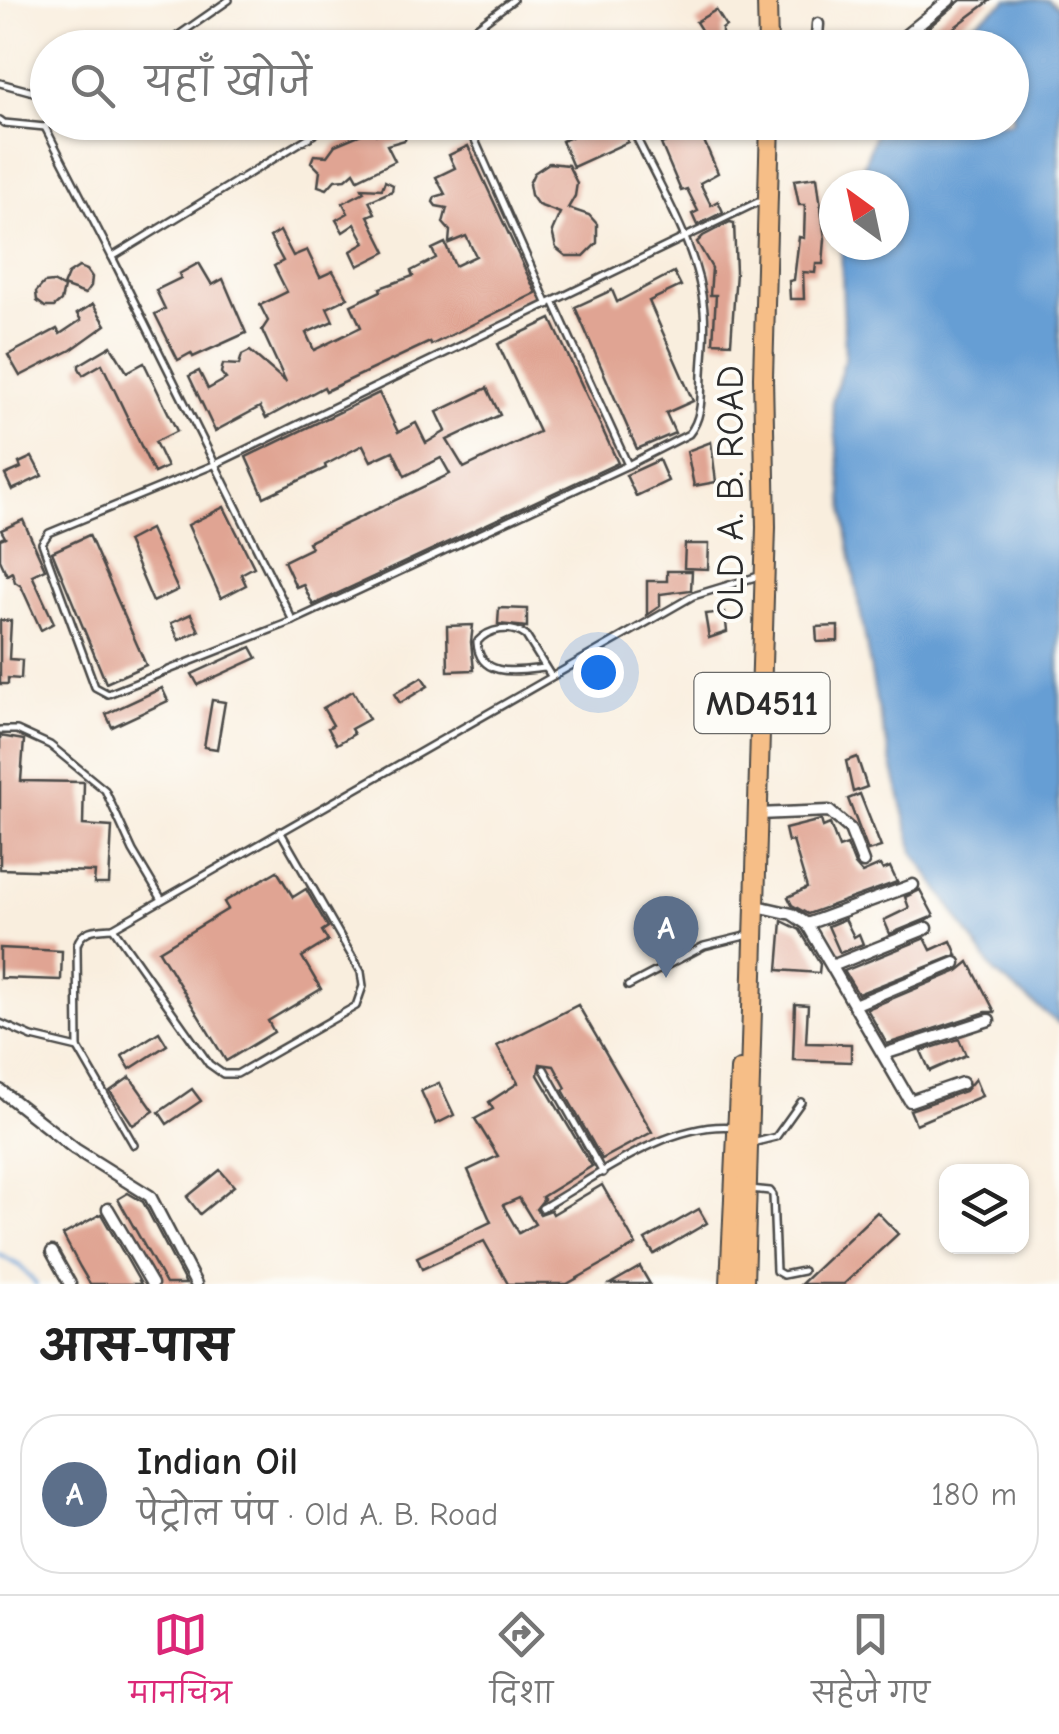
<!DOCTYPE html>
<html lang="hi">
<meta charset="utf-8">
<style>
body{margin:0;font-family:"Comic Neue","Playpen Sans Deva",sans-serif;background:#f2f2f2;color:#222}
.controls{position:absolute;right:30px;bottom:30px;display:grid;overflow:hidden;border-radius:20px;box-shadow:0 2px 8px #0004}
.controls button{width:90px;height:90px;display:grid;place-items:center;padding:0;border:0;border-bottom:2px solid #e0e0e0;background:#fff;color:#222;font:50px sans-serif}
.compass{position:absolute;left:819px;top:170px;width:90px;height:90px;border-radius:50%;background:#fff;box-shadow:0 2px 8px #0004;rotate:327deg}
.you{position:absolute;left:598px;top:672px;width:35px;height:35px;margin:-25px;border:8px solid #fff;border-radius:50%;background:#1a73e8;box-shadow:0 0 0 15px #1a73e833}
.badge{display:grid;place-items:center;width:65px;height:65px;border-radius:50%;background:#db2777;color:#fff;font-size:32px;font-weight:700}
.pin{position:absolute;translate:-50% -82px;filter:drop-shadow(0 2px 5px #0008)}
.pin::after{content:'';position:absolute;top:52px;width:35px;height:30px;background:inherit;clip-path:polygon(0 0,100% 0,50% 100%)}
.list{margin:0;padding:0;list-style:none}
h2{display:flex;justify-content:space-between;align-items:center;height:130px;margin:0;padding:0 40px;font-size:42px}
h2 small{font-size:32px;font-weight:400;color:#767676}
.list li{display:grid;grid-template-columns:65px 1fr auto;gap:30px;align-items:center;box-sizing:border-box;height:160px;margin:0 20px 20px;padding:0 20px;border:2px solid #e0e0e0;border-radius:40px}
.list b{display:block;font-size:38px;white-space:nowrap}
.list p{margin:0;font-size:32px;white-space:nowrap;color:#767676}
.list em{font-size:32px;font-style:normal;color:#767676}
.icon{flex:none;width:55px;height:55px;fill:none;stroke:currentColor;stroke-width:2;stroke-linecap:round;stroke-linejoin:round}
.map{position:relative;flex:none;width:1059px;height:1284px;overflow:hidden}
.search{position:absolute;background:#fff;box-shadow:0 2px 8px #0004;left:30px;right:30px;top:30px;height:110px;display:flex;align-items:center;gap:25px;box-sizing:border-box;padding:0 35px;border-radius:55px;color:#767676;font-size:38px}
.sheet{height:310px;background:#fff}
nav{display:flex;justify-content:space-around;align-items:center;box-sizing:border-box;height:140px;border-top:2px solid #e0e0e0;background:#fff;font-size:28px;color:#767676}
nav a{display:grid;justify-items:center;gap:5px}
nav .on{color:#db2777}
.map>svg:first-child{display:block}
.water{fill:#669ed4;stroke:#486480;stroke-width:2.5}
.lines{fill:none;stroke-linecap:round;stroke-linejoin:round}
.stream{stroke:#669ed4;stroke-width:4}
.building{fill:#e0a493;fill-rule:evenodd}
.lane-casing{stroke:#4a4846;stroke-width:10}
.street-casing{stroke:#4a4846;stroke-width:15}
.primary-casing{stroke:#4a4846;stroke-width:22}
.lane{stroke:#fff;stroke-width:5}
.street{stroke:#fff;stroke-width:10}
.primary{stroke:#f6be87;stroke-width:18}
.labels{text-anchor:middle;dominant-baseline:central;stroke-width:8;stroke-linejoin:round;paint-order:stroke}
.shield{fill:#fdfcf7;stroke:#6a6a68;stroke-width:2.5}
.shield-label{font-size:35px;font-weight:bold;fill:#2b2b2b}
.street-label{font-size:38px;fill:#2b2b2b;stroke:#fdfcf7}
</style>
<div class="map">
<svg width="1059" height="1284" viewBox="0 0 1059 1284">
<rect width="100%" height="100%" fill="#fdfcf7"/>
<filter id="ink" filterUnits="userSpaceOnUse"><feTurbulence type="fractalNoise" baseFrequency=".01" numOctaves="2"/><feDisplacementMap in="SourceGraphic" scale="20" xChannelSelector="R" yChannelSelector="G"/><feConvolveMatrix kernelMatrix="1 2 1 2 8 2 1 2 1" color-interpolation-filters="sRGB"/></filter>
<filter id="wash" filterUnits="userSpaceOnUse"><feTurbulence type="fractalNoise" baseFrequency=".0048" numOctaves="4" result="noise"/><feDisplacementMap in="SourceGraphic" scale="40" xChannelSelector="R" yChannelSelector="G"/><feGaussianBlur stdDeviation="2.25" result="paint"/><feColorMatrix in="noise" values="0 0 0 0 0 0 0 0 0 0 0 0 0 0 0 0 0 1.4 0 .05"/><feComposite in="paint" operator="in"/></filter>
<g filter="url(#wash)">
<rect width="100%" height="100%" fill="#f9eede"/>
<path class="water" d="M1008,0h40l11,8v1016l-64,-51 -81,-120 -38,-153 -29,-165 -15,-133 13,-44 -4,-113h53v-60h-37l22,-62 133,-1v-74l-74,-1z"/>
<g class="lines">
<path class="stream" d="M0,1255l20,11 16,18"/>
</g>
<g id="blocks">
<g class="building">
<path d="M961,0h30l-64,48h-23z"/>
<path d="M716,10l10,16 -4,3v19h-14v-7l-12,-19z"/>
<path d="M386,122h24l-5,18 -18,5 8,16 -37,18 -4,-7 -8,7 -11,1 -8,9 -9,-3 2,-15 -9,-9 3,-7 13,1 8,-11 38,-16 3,5z"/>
<path d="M605,122h14l9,20 -55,25 -11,-26z"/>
<path d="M658,122h58l1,11 -16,1 17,39 -18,10 11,22 7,-4 5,11 -26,13 -5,-11 6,-3 -11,-22 -6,2 -20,-47 5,-2z"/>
<path d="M468,146l68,147 -105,52 -1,-3 -104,49 -2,-4 -58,31 -6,-11 -45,24 -26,-55 10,-5 9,18 18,-10 -5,-6 2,-9 16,1 3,-10 8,-4 36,31 -24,-52 6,-9 -8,-16 27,-13 -13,-26 9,-5 -13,-24 10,-6 13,25 14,-6 13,27 13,-6 15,27 -21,10 6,13 -27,12 8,17 47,-23 -10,-22 30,-14 -1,-3 33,-12 -2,-5 25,-13 -4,-9 13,-6 10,23 21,-10 -10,-20 -17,7 1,-12 -7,-8 4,-15 -11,-2 -3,-4 2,-5 10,-3 -9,-17 19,-9 -6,-13z"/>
<path d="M549,163l19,2 9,18 -2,13 -7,12 21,7 8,9v19l-13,13h-18l-10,-8 -4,-17 8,-18 -22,-8 -7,-10 -2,-11 5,-11z"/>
<path d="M817,177l8,62 -2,25h-7l-1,9 -12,-1 1,27h-14l-1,-18 5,-1 5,-43 5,1 1,-33h-6l-5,-25z"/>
<path d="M385,181l8,4 -1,6 -23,10 6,12 -7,3 18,36 -28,14 -7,-15 14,-8 -10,-19 -12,8 -7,-12 12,-7 -5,-10 21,-11 -2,-4 20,1z"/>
<path d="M730,222l4,1 2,49 -5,71 -18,-1 3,-47h-6l2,-27 -15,-26 6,-6z"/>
<path d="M199,263l13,22 11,-6 23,54 -53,24 -2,-4 -13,7 -23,-46 10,-5 -9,-19 25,-12 -2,-4z"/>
<path d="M79,267l8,3 5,7 -1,9 -6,8 -22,-8 5,-12z"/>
<path d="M674,272l7,14 -32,15 44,100 -27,12 9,20 -38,16 -62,-142 37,-17 5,12z"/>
<path d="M53,282l11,6 -3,13 -7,6h-9l-8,-6 -1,-9 8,-9z"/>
<path d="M93,304l13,21 -35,25 -51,26 -12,-21 49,-26 3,5 21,-14 -4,-6z"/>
<path d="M551,319l67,144 -305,142 -10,-21 -7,3 -12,-26 27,-13 -3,-6 142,-68 -9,-16 -36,18 -12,-25 -22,10 -8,-16 -38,20 1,3 -62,29 -18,-40 133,-64 19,39 18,-9 10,20 20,-12 -9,-19 50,-24 13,27 -53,25 17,28 75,-36 -41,-88z"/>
<path d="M111,346l16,26 17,-9 33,68 -22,11 12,25 -13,6 -52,-109 -19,11 -4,-7v-3z"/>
<path d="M711,442l5,40 -22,4 -7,-35z"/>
<path d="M32,457l10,19 -30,14 -7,-15 16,-7 -2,-5z"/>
<path d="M659,460l9,21 -32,15 -10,-21z"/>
<path d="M224,507l30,60 -13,7 5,11 -25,13 -33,-73z"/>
<path d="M23,520l22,49 -13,6 22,48 -13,7 -20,-44 -6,-4 -3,-10 -5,3 -7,-15v-21l5,-2 -4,-7z"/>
<path d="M150,529l28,61 -25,12 -26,-61z"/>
<path d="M89,535l57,130 -40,18 -54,-131z"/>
<path d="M685,544h24l-1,25 -24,-1z"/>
<path d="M667,571h25l-1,19 -31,4v12l-13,9v-34h20z"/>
<path d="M499,608l28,1v18l-29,-3z"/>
<path d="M725,612l2,20 -18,6 -4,-24z"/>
<path d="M191,614l8,17 -20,9 -8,-17z"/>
<path d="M0,620l11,1 -2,38 13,1 -1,19 -13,-1v6h-8z"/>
<path d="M473,625l-2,17 3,28 -26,1 -1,-45z"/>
<path d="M838,626v15l-21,1 -1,-15z"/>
<path d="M251,647l6,11 -59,27 -6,-11z"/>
<path d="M422,677l6,9 -28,17 -6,-9z"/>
<path d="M162,688l6,13 -56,26 -6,-13z"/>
<path d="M353,691l16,28 -18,10 3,5 -17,10 -9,-16 5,-3 -10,-17z"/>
<path d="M212,700l13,2 -8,47 -13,-2z"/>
<path d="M0,736l24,4 -3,41 63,1 -1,43 29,2 -3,57h-15l1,-12 -95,-3z"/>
<path d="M857,757l10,30 -14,5 -7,-31z"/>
<path d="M860,794l21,53 -13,4 -20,-52z"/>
<path d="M821,820l2,7 7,-3 9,24 8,-3 8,20 7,8 18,-8 3,5 7,-3 7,15 -89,32 -16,-9 -4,-8 19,-9 -14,-47 -5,1 -3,-13z"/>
<path d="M277,871l16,26 13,-8 22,38 -6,4 6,10 -26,16 19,32 -53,32 6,11 -48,29 -67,-110 69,-42 -4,-7z"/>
<path d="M920,890l14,26 -44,18 -6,-14 25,-12 -4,-11z"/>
<path d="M845,919l9,18 5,-3 4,10 -23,9 -12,-27z"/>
<path d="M782,921l18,9 20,34 -1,9 -41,-3z"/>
<path d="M925,938l6,12 20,-9 6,14 -99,39 -14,-23z"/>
<path d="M0,948l62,3 -1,29 -61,-2z"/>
<path d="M969,962l26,50h-9l-99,32 -20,-35 91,-38z"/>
<path d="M795,1004l13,1 -2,38 45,1v18l-58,-2z"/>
<path d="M578,1005l74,127 -50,27 -39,-69 3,-2 -12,-22 -14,-2 -2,11 54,91 -50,31 2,2 -8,10 4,5 11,-4 2,4 49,-29 34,60 -69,39h-59l-24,-43 -62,28 -5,-12 74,-35 -23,-52 30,-14 -23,-37 18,-10 -4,-7 29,-19 -21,-37zM519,1198l16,26 -16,9 -16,-28z"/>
<path d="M159,1032l8,13 -37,24 -8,-13z"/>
<path d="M959,1039l7,16 -36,16 -9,-20z"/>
<path d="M130,1077l24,34 -21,14 -23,-34z"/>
<path d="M975,1079l7,17 -66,28 -6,-14 55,-19z"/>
<path d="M439,1083l15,32 -18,9 -15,-33z"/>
<path d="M192,1089l9,12 -34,23 -8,-12z"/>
<path d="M220,1170l14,16 -34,28 -13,-17z"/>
<path d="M128,1193l15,9 43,82h-20l-48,-85z"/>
<path d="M699,1209l8,14 -53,31 -9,-14z"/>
<path d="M877,1212l21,22 -54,50h-43z"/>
<path d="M101,1214l27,47 13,23h-51l-10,-17 -17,-32z"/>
<path d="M640,1267l10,17h-40z"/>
</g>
</g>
</g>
<g filter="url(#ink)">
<use href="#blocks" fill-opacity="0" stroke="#4a4846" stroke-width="2.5"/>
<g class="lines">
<defs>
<g id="lane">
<path d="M160,48l69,-48"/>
<path d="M449,48l64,-48"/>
<path d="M0,83l48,13"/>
<path d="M0,120l4,3 41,4"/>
<path d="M51,122l-6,5 67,130"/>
<path d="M334,122l-222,135 181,364 335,-156 -74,-162"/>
<path d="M467,122l81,183"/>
<path d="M628,465l61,-31c14,-17 12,-39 13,-60 1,-21 4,-42 2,-63 -5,-65 -48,-130 -75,-189"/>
<path d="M293,621l-185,73 -13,-7 -53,-144 7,-10 167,-69 542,-262"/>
<path d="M545,668c-27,3 -66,11 -68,-26 12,-14 34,-17 49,-6l25,40"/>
<path d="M0,730h17l33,15 55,45 28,61 28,47"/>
<path d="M113,928l96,136 14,10h14l119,-68 7,-20 -2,-14 -81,-141"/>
<path d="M628,986l76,-40 41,-10"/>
<path d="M0,1023l32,14 46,11"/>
<path d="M544,1069l59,104"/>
<path d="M752,1143l24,-6 25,-35"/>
<path d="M134,1145l-56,-97 -1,-103c5,-17 21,-16 36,-17l580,-332 69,-21"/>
<path d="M750,1189l20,2 3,4 3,76 7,4 20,-4"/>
<path d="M542,1208c56,-32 126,-87 192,-81"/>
</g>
<g id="street">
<path d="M816,48l2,-24"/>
<path d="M890,48l59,-48"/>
<path d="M758,814l71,-3 21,18 13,33"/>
<path d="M757,906l35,8 15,10 103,177 52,-18"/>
<path d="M807,924l106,-39"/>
<path d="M832,966l95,-38"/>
<path d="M854,1005l101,-42"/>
<path d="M884,1054l105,-34"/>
<path d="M0,1090l75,59 75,47 46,88"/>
<path d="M108,1209l44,75"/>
<path d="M52,1252l18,32"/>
</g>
<g id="primary">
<path d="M767,0l1,48"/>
<path d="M730,1284l10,-214"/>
<path d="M744,1284l22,-757 -3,-150 7,-255"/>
</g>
</defs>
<use href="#lane" class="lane-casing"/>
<use href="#street" class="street-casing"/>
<use href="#primary" class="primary-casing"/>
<use href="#lane" class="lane"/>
<use href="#street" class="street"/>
<use href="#primary" class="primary"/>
</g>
</g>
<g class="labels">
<rect class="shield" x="694.5" y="673" width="135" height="60" rx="8"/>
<g class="shield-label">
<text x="762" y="703">MD4511</text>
</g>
<g class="street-label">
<text transform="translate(731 493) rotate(-90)">OLD A. B. ROAD</text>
</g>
</g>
</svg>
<div class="controls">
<button><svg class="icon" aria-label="layers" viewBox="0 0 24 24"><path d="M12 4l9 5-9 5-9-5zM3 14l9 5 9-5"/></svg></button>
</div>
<svg class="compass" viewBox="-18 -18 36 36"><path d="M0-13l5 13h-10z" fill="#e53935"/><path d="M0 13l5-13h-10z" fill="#767676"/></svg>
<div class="you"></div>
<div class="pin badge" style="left:666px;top:978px;background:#5c6f8a">A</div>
<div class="search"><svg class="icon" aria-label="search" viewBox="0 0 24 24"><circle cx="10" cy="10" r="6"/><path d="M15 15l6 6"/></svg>यहाँ खोजें</div>
</div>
<section class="sheet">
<h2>आस-पास<small></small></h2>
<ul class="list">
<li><span class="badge" style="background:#5c6f8a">A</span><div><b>Indian Oil</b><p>पेट्रोल पंप · Old A. B. Road</p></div><em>180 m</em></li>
</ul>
</section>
<nav>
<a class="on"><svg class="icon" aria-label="map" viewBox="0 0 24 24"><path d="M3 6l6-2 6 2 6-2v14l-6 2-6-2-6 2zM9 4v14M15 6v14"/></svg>मानचित्र</a>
<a><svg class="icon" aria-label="directions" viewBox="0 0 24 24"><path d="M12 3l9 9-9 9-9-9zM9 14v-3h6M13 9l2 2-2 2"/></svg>दिशा</a>
<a><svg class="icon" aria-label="saved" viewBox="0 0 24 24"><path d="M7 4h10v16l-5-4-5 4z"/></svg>सहेजे गए</a>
</nav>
